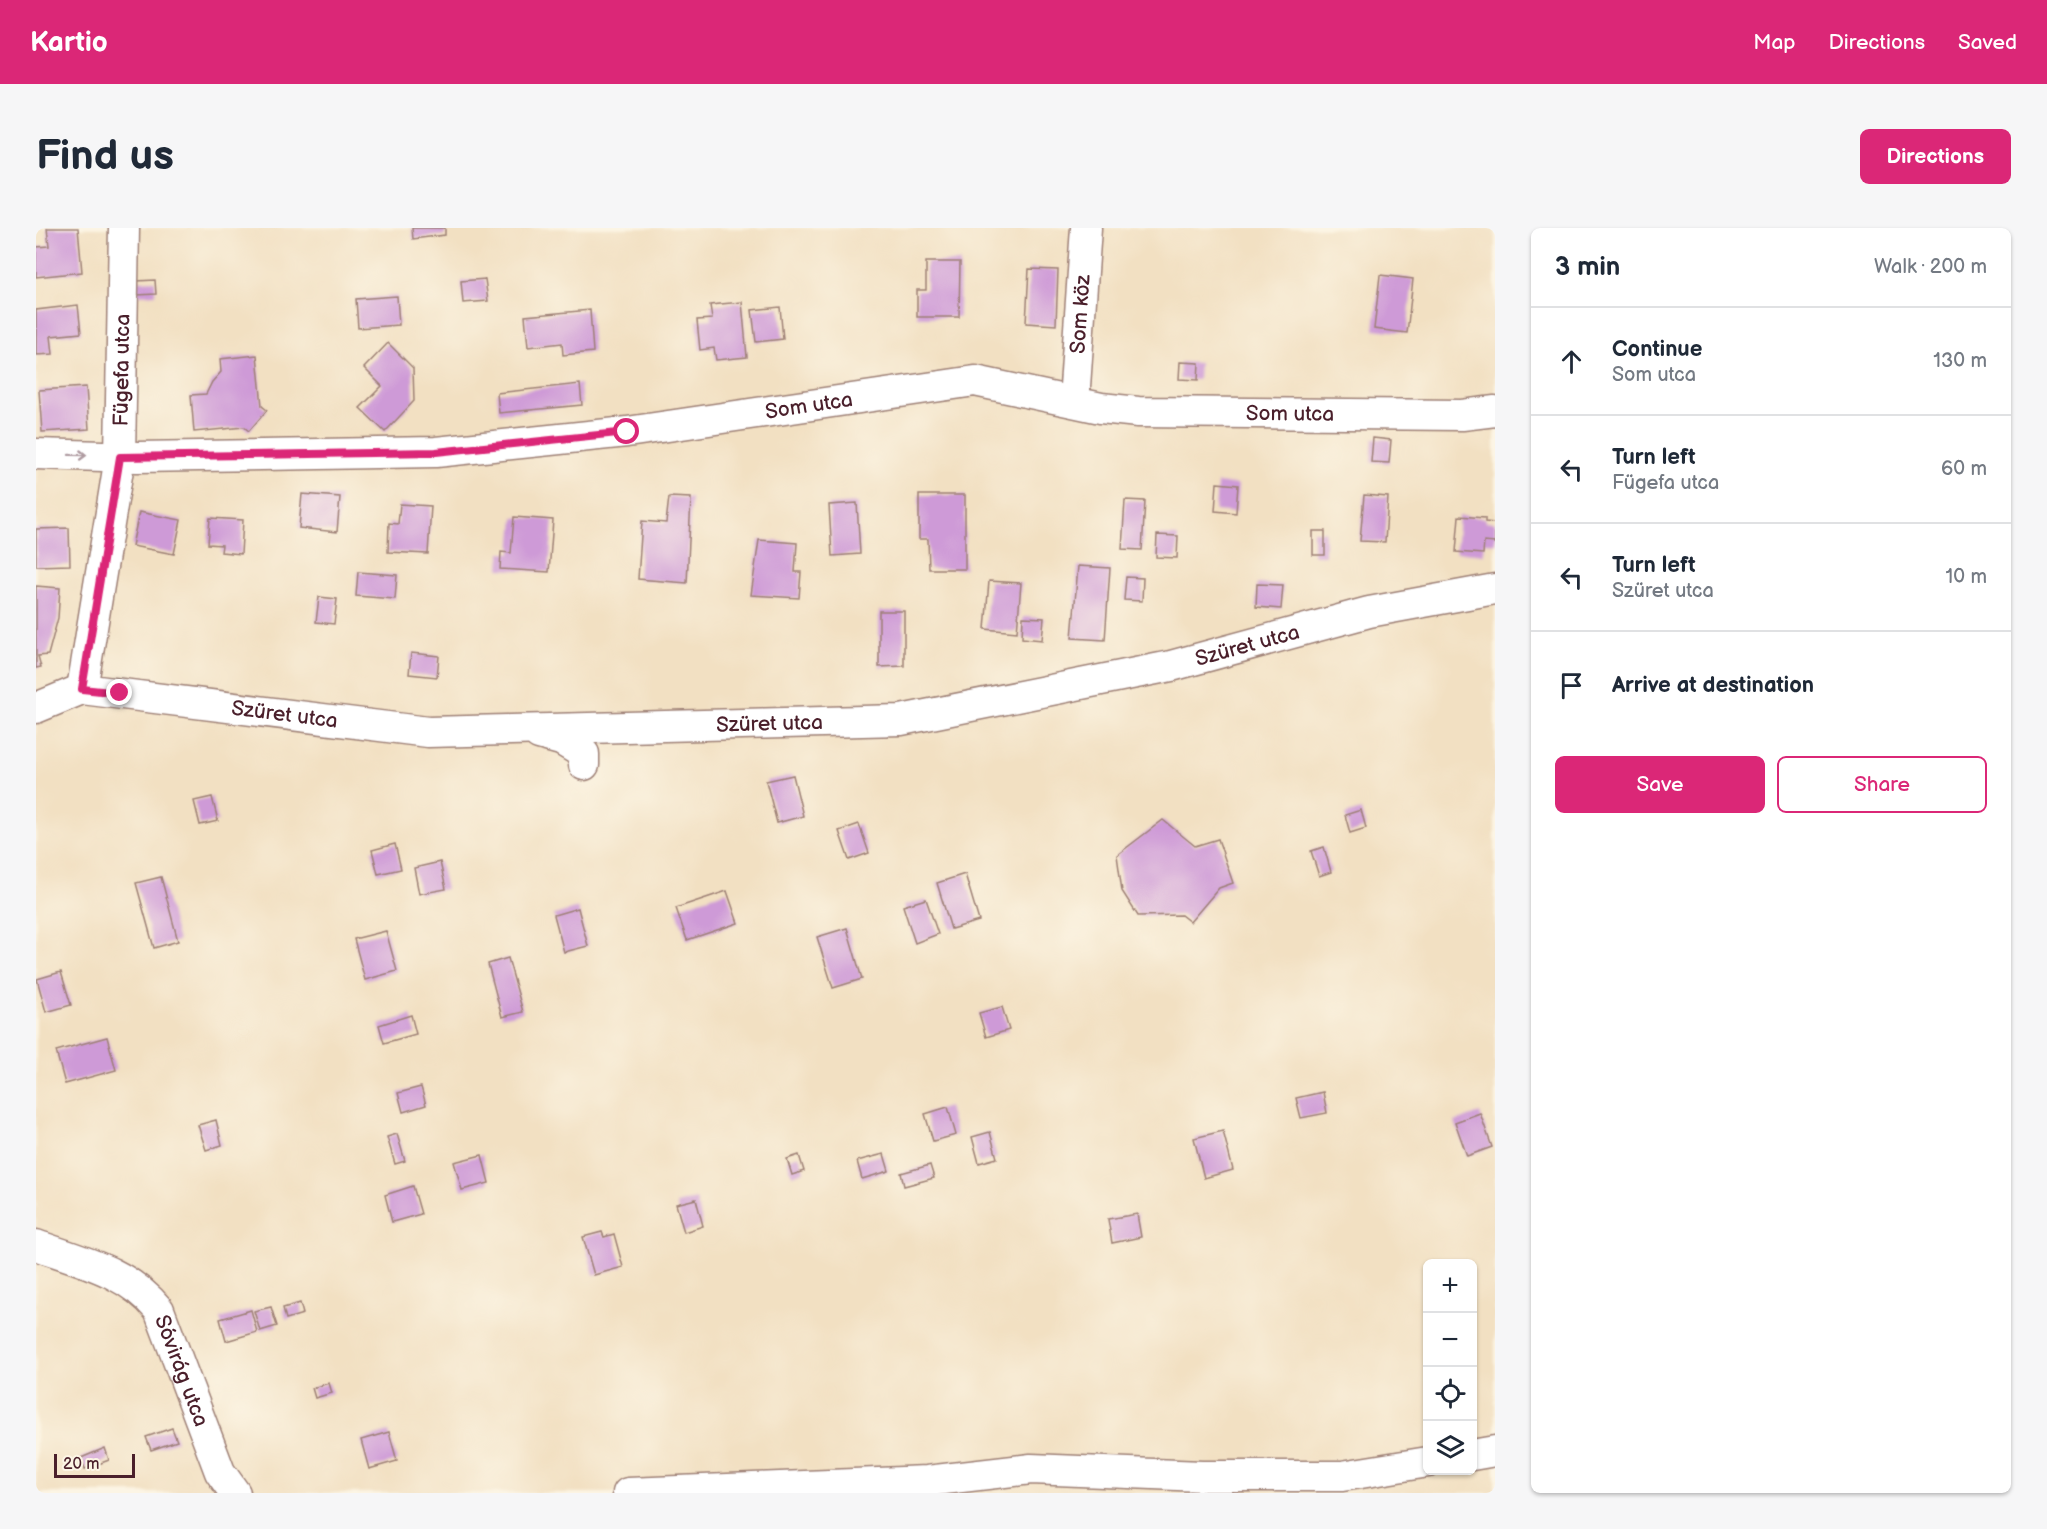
<!DOCTYPE html>
<meta charset="utf-8">
<style>
body{margin:0;font-family:"Balsamiq Sans",sans-serif;background:#f6f6f7;color:#1f2937}
.controls{position:absolute;right:18px;bottom:18px;display:grid;overflow:hidden;border-radius:9px;box-shadow:0 2px 4px #0004}
.controls button{width:54px;height:54px;display:grid;place-items:center;padding:0;border:0;border-bottom:2px solid #e0e1e3;background:#fff;color:#1f2937;font:30px sans-serif}
.scale{position:absolute;left:18px;bottom:15px;width:81px;box-sizing:border-box;padding-left:6px;border:3px solid #4a1f2b;border-top:0;font-size:16px;line-height:21px;white-space:nowrap;color:#4a1f2b;-webkit-text-stroke:4px #fcf5e5;paint-order:stroke}
.stop{position:absolute;width:18px;height:18px;margin:-14px;border:4px solid #db2777;border-radius:50%;background:#fff}
.stop.end{background:#db2777;border-color:#fff;box-shadow:0 2px 6px #0008}
.list{margin:0;padding:0;list-style:none}
h2{display:flex;justify-content:space-between;align-items:center;height:78px;margin:0;padding:0 24px;font-size:26px}
h2 small{font-size:20px;font-weight:400;color:#747a83}
.list li{display:grid;grid-template-columns:39px 1fr auto;gap:18px;align-items:center;box-sizing:border-box;height:108px;padding:0 24px;border-top:2px solid #e0e1e3}
.list b{display:block;font-size:22px;white-space:nowrap}
.list p{margin:0;font-size:20px;white-space:nowrap;color:#747a83}
.list em{font-size:20px;font-style:normal;color:#747a83}
.actions{display:flex;gap:12px;padding:18px 24px}
.actions a{flex:1;padding:14px 0;border:2px solid #db2777;border-radius:9px;text-align:center;font-size:21px;color:#db2777}
.actions .main{background:#db2777;color:#fff}
.icon{flex:none;width:33px;height:33px;fill:none;stroke:currentColor;stroke-width:2;stroke-linecap:round;stroke-linejoin:round}
.map{position:relative;flex:none;width:1459px;height:1265px;overflow:hidden;border-radius:9px}
header{display:flex;align-items:center;gap:36px;box-sizing:border-box;height:84px;padding:0 30px;background:#db2777;color:#fff}
header strong{font-size:28px}
nav{display:flex;gap:33px;margin-inline-start:auto;font-size:21px}
.intro{display:flex;align-items:center;justify-content:space-between;box-sizing:border-box;height:144px;padding:0 36px}
h1{margin:0;font-size:42px}
.button{padding:15px 27px;border-radius:9px;background:#db2777;color:#fff;font-size:21px;font-weight:700}
main{display:flex;gap:36px;padding:0 36px}
aside{flex:1;background:#fff;border-radius:9px;box-shadow:0 2px 4px #0004}
.map>svg:first-child{display:block}
.building{fill:#ce9ad7}
.lines{fill:none;stroke-linecap:round;stroke-linejoin:round}
.minor-casing{stroke:#9e8076;stroke-width:33}
.minor{stroke:#fff;stroke-width:30}
.oneway{stroke:#ae9aa0}
.route{stroke:#db2777;stroke-width:8}
.labels{text-anchor:middle;dominant-baseline:central;stroke-width:4.5;stroke-linejoin:round;paint-order:stroke}
.street-label{font-size:21px;fill:#4a1f2b;stroke:#fcf5e5}
</style>
<header>
<strong>Kartio</strong>
<nav><a>Map</a><a>Directions</a><a>Saved</a></nav>
</header>
<div class="intro"><h1>Find us</h1><a class="button">Directions</a></div>
<main>
<div class="map">
<svg width="1459" height="1265" viewBox="0 0 1459 1265">
<rect width="100%" height="100%" fill="#fcf5e5"/>
<filter id="ink" filterUnits="userSpaceOnUse"><feTurbulence type="fractalNoise" baseFrequency=".0167" numOctaves="2"/><feDisplacementMap in="SourceGraphic" scale="12" xChannelSelector="R" yChannelSelector="G"/><feConvolveMatrix kernelMatrix="1 2 1 2 8 2 1 2 1" color-interpolation-filters="sRGB"/></filter>
<filter id="wash" filterUnits="userSpaceOnUse"><feTurbulence type="fractalNoise" baseFrequency=".008" numOctaves="4" result="noise"/><feDisplacementMap in="SourceGraphic" scale="24" xChannelSelector="R" yChannelSelector="G"/><feGaussianBlur stdDeviation="1.35" result="paint"/><feColorMatrix in="noise" values="0 0 0 0 0 0 0 0 0 0 0 0 0 0 0 0 0 1.4 0 .05"/><feComposite in="paint" operator="in"/></filter>
<g filter="url(#wash)">
<rect width="100%" height="100%" fill="#f2e0c2"/>
<g id="blocks">
<g class="building">
<path d="M11,0h31l4,44 -46,5v-30l13,-1z"/>
<path d="M376,0h33v7l-32,4z"/>
<path d="M890,34h34l-1,55h-42v-27h9z"/>
<path d="M993,41l29,1 -2,55 -30,-2z"/>
<path d="M1344,47l33,4 -6,54 -33,-4z"/>
<path d="M449,51l3,22 -25,2 -2,-22z"/>
<path d="M119,52l1,14 -19,1 -1,-14z"/>
<path d="M361,68l2,29 -41,3 -2,-29z"/>
<path d="M706,74l5,55 -31,3 -2,-12 -14,2 -3,-30 15,-1 -2,-14z"/>
<path d="M42,77l3,28 -30,3 2,18 -17,1v-45z"/>
<path d="M744,79l3,32 -27,3 -4,-32z"/>
<path d="M554,82l3,42 -30,3 -1,-12 -34,4 -3,-31z"/>
<path d="M352,115l25,25 1,33 -29,31 -25,-24 22,-22 -18,-18z"/>
<path d="M221,127l5,51 5,4 -18,21 -5,-4 -50,5 -3,-37 15,-1 6,-12 9,-10 -1,-13z"/>
<path d="M1144,134l19,1 -1,17 -19,-1z"/>
<path d="M544,156l2,21 -83,8 -2,-20z"/>
<path d="M50,159l3,42 -47,3 -3,-42z"/>
<path d="M1337,210l18,2 -2,23 -18,-1z"/>
<path d="M1181,255l21,2 -2,28 -21,-2z"/>
<path d="M266,266l38,3 -3,35 -38,-4z"/>
<path d="M883,267h46v74h-36l-1,-30h-9z"/>
<path d="M1328,267l24,2 -3,45 -25,-1z"/>
<path d="M633,269l22,1 -4,85 -49,-4 4,-58 24,2z"/>
<path d="M1089,272l20,1 -3,49 -20,-1z"/>
<path d="M821,275l3,51 -28,2 -3,-51z"/>
<path d="M364,276l31,2 -3,48 -40,-2 1,-29 9,1z"/>
<path d="M103,284l42,8 -7,34 -42,-8z"/>
<path d="M1423,288l26,2v4l10,1v20l-11,-1 -1,12 -27,-2z"/>
<path d="M478,289l39,3 -4,52 -49,-3 1,-17 10,1z"/>
<path d="M174,290l33,2 -2,34 -20,-2 1,-7 -14,-1z"/>
<path d="M33,300l1,37 -34,1v-37z"/>
<rect x="1277" y="303" width="12" height="24"/>
<path d="M1121,307l21,1 -1,22 -21,-1z"/>
<path d="M723,312l38,3 -2,29h6l-2,26 -48,-3z"/>
<path d="M1042,338l32,2 -5,72 -33,-2z"/>
<path d="M322,344l39,3 -2,24 -39,-3z"/>
<path d="M1090,349l17,1 -1,23 -18,-1z"/>
<path d="M953,353l32,2 -4,49 -32,-3z"/>
<path d="M1221,356l26,1 -2,24 -25,-2z"/>
<path d="M0,358l24,2 -2,30 -10,37 -10,1 3,11 -5,1z"/>
<path d="M283,369l18,2 -3,25 -18,-2z"/>
<path d="M843,383h25v55l-25,1z"/>
<path d="M987,389l21,1 -2,22 -20,-2z"/>
<path d="M375,425l28,3 -2,21 -28,-3z"/>
<path d="M757,547l10,41 -26,7 -11,-42z"/>
<path d="M176,569l6,24 -18,4 -6,-24z"/>
<path d="M1325,582l5,18 -16,5 -5,-18z"/>
<path d="M1127,592l32,26 23,-7 15,44 -14,5 -29,34 -9,-7 -43,1 -16,-25 -5,-36z"/>
<path d="M823,596l10,29 -20,7 -10,-29z"/>
<path d="M359,616l6,25 -23,5 -6,-24z"/>
<path d="M1288,619l7,25 -12,4 -8,-25z"/>
<path d="M404,634l6,27 -27,5 -5,-26z"/>
<path d="M929,646l14,47 -28,8 -14,-46z"/>
<path d="M125,649l17,64 -24,7 -18,-65z"/>
<path d="M691,663l11,32 -51,17 -11,-32z"/>
<path d="M890,671l12,35 -23,9 -12,-37z"/>
<path d="M542,680l10,38 -24,6 -10,-37z"/>
<path d="M811,700l15,51 -29,9 -16,-51z"/>
<path d="M350,703l11,40 -32,9 -11,-41z"/>
<path d="M472,730l15,54 -21,5 -14,-53z"/>
<path d="M25,744l10,33 -25,7 -9,-33z"/>
<path d="M966,779l7,23 -23,7 -7,-24z"/>
<path d="M375,787l5,19 -32,9 -5,-18z"/>
<path d="M71,809l9,33 -51,14 -9,-33z"/>
<path d="M385,859l5,18 -23,7 -5,-19z"/>
<path d="M1287,864l4,21 -26,5 -5,-20z"/>
<path d="M912,879l8,28 -23,6 -8,-27z"/>
<path d="M1444,885l12,34 -25,9 -12,-34z"/>
<path d="M180,892l6,25 -16,5 -8,-25z"/>
<path d="M1187,903l10,39 -29,8 -10,-40z"/>
<path d="M954,904l7,26 -18,5 -7,-26z"/>
<path d="M361,906l8,27 -10,3 -8,-27z"/>
<path d="M848,926l5,17 -27,8 -5,-18z"/>
<path d="M446,927l7,28 -27,7 -8,-28z"/>
<path d="M763,927l5,16 -12,4 -5,-16z"/>
<path d="M894,937l4,13 -30,8 -3,-13z"/>
<path d="M377,958l8,28 -29,8 -7,-27z"/>
<path d="M660,971l7,27 -19,6 -8,-28z"/>
<path d="M1101,986l4,23 -29,6 -4,-24z"/>
<path d="M566,1004l2,5 10,-3 9,33 -29,8 -11,-38z"/>
<path d="M264,1075l3,11 -17,5 -3,-11z"/>
<path d="M235,1079l6,19 -17,5 -6,-20z"/>
<path d="M215,1082l6,22 -31,9 -6,-22z"/>
<path d="M293,1155l3,10 -17,5 -3,-10z"/>
<path d="M136,1200l5,13 -26,9 -5,-13z"/>
<path d="M353,1204l8,29 -28,8 -8,-29z"/>
<path d="M69,1220l4,12 -24,9 -4,-11z"/>
</g>
</g>
</g>
<g filter="url(#ink)">
<use href="#blocks" fill-opacity="0" stroke="#9e8076" stroke-width="1.5"/>
<g class="lines">
<defs>
<g id="minor">
<path id="s1" d="M1038,173l12,-173"/>
<path id="s2" d="M0,226l101,3 299,-5 191,-20 348,-51 126,27 37,4 324,3 33,-4"/>
<path id="s3" d="M46,461l38,-232 4,-229"/>
<path id="s4" d="M0,480l46,-19 346,43 473,-12 270,-54 198,-54 126,-23"/>
<path d="M503,506l22,6 23,14v11"/>
<path id="s5" d="M0,1017c45,16 91,26 123,65l61,162 15,21"/>
<path d="M1436,1227l23,-4"/>
<path d="M592,1265l299,-12 104,-12 171,7h140l86,-14"/>
</g>
</defs>
<use href="#minor" class="minor-casing"/>
<use href="#minor" class="minor"/>
</g>
<defs><path id="oneway-shaft" d="M-6 0H5M1.5-3L5.5 0L1.5 3" fill="none" stroke-width="1.6" stroke-linecap="round" stroke-linejoin="round" transform="scale(1.5)"/></defs>
<use class="oneway" href="#oneway-shaft" transform="translate(42 227) rotate(1)"/>
</g>
<g class="lines" filter="url(#ink)">
<path class="route" d="M84,465l-38,-4 38,-232 316,-5 191,-20"/>
</g>
<g class="labels">
<g class="street-label">
<text stroke="none"><textPath href="#s1" startOffset="87">Som köz</textPath></text>
<text stroke="none"><textPath href="#s3" startOffset="322">Fügefa utca</textPath></text>
<text stroke="none"><textPath href="#s2" startOffset="776">Som utca</textPath></text>
<text stroke="none"><textPath href="#s2" startOffset="1262">Som utca</textPath></text>
<text stroke="none"><textPath href="#s4" startOffset="1226">Szüret utca</textPath></text>
<text stroke="none"><textPath href="#s4" startOffset="254">Szüret utca</textPath></text>
<text stroke="none"><textPath href="#s4" startOffset="740">Szüret utca</textPath></text>
<text stroke="none"><textPath href="#s5" startOffset="206">Sóvirág utca</textPath></text>
</g>
</g>
</svg>
<div class="controls">
<button>+</button>
<button>−</button>
<button><svg class="icon" aria-label="locate" viewBox="0 0 24 24"><circle cx="12" cy="12" r="6"/><path d="M12 2v4M12 18v4M2 12h4M18 12h4"/></svg></button>
<button><svg class="icon" aria-label="layers" viewBox="0 0 24 24"><path d="M12 4l9 5-9 5-9-5zM3 14l9 5 9-5"/></svg></button>
</div>
<div class="scale">20 m</div>
<div class="stop" style="left:591px;top:204px"></div>
<div class="stop end" style="left:84px;top:465px"></div>
</div>
<aside>
<h2>3 min<small>Walk · 200 m</small></h2>
<ul class="list">
<li><svg class="icon" aria-label="ahead" viewBox="0 0 24 24"><path d="M12 20V5M6 11l6-6 6 6"/></svg><div><b>Continue</b><p>Som utca</p></div><em>130 m</em></li>
<li><svg class="icon" aria-label="left" viewBox="0 0 24 24"><path d="M17 20v-9H6M10 6l-5 5 5 5"/></svg><div><b>Turn left</b><p>Fügefa utca</p></div><em>60 m</em></li>
<li><svg class="icon" aria-label="left" viewBox="0 0 24 24"><path d="M17 20v-9H6M10 6l-5 5 5 5"/></svg><div><b>Turn left</b><p>Szüret utca</p></div><em>10 m</em></li>
<li><svg class="icon" aria-label="arrive" viewBox="0 0 24 24"><path d="M6 21V4h12l-3 4 3 4H6"/></svg><div><b>Arrive at destination</b></div></li>
</ul>
<div class="actions"><a class="main">Save</a><a>Share</a></div>
</aside>
</main>
